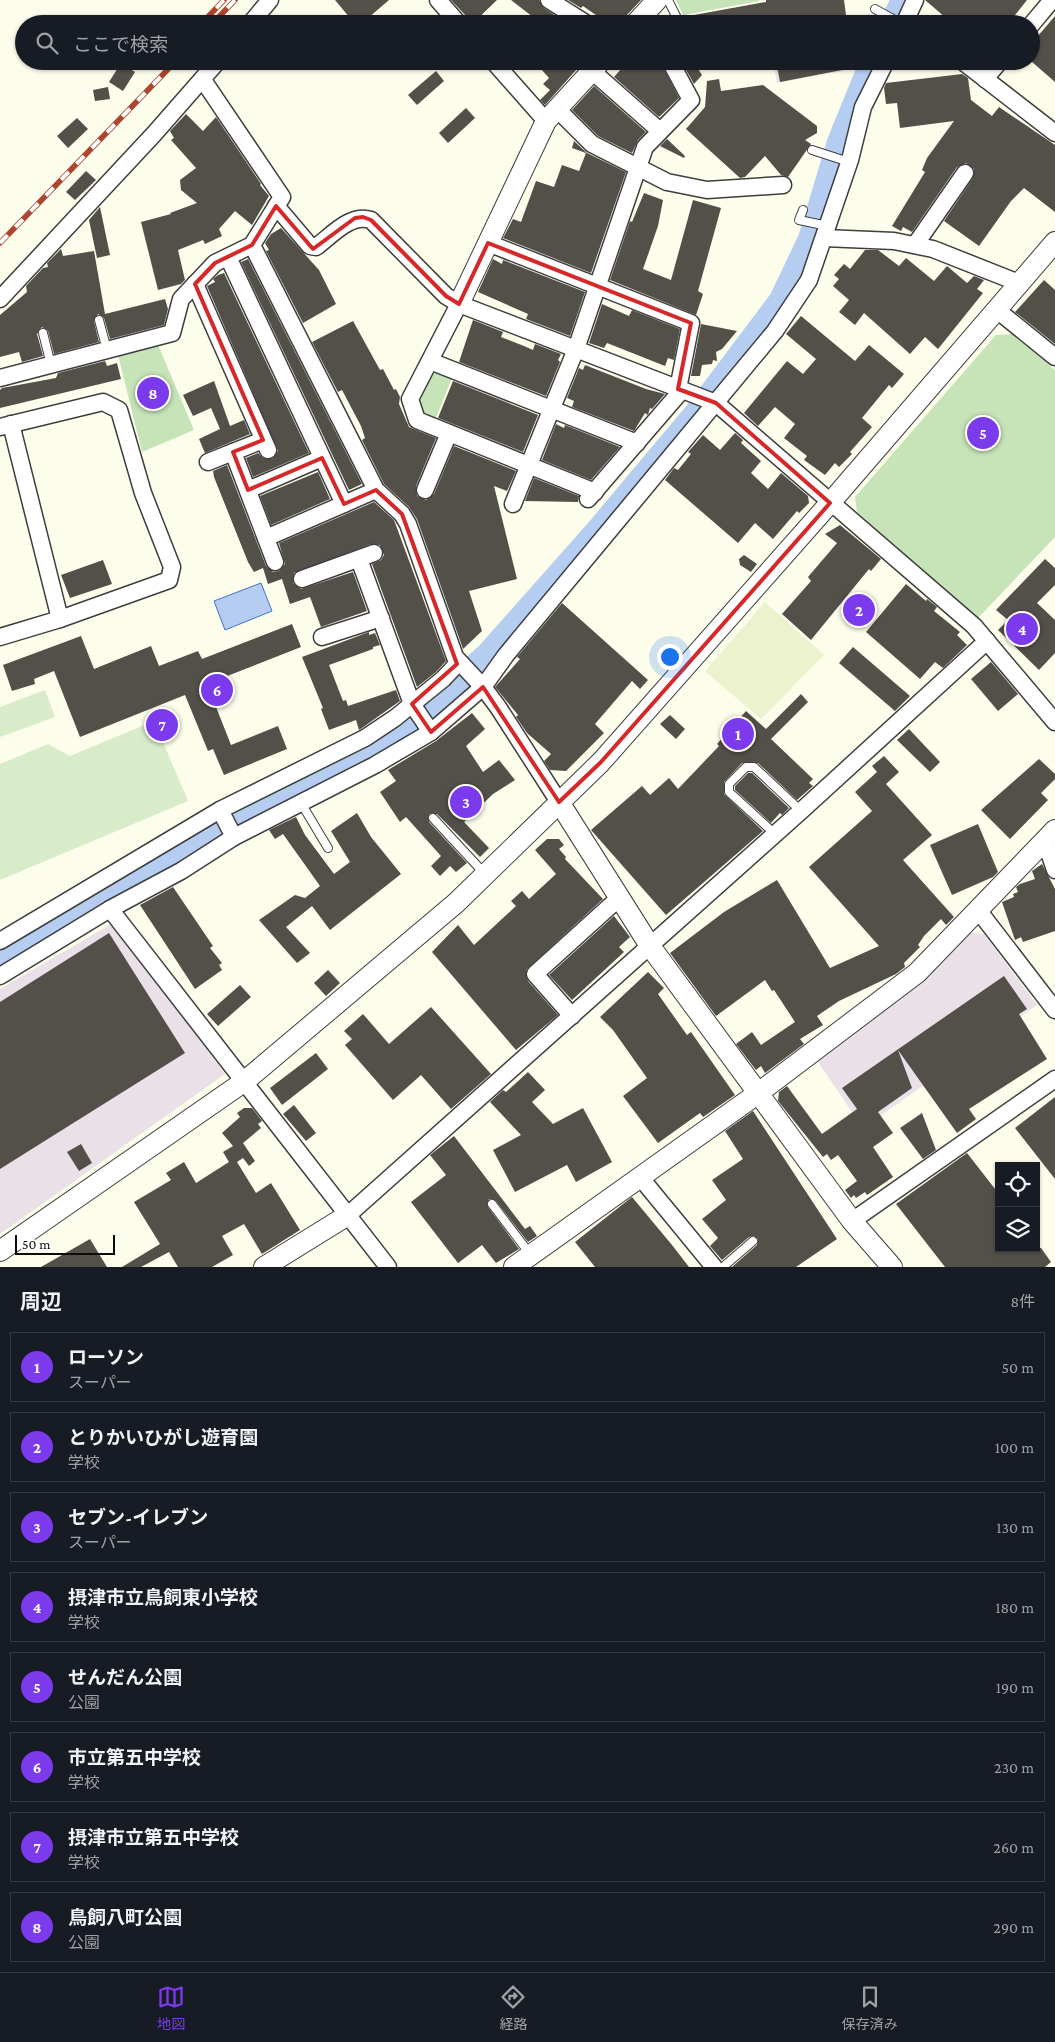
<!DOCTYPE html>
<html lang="ja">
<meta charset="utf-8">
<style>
body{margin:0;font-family:"Crimson Pro","Noto Sans JP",serif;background:#20242c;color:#f1f3f6}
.controls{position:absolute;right:15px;bottom:15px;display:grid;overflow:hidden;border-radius:0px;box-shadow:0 1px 4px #0004}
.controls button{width:45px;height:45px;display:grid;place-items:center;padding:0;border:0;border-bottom:1px solid #363941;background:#171b24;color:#f1f3f6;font:25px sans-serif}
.scale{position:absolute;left:15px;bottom:12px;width:100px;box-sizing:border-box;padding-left:5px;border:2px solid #0b0b0b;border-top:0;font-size:14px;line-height:18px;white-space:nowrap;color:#0b0b0b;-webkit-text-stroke:4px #fff;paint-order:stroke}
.you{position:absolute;left:669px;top:656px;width:18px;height:18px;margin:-12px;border:4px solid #fff;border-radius:50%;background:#1a73e8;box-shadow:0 0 0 8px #1a73e833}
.badge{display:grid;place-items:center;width:32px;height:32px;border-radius:50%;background:#7c3aed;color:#fff;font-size:16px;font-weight:700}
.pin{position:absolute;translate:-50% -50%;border:2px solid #fff;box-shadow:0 1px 5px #0006}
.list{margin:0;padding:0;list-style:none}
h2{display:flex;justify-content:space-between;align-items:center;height:65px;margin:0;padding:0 20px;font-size:21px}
h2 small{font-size:16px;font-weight:400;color:#9ea1a6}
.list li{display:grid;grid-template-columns:32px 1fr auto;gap:15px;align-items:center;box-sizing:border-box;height:70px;margin:0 10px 10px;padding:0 10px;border:1px solid #363941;border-radius:0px}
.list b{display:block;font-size:19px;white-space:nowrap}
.list p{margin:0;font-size:16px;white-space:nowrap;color:#9ea1a6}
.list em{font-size:16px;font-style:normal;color:#9ea1a6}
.icon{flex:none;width:28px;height:28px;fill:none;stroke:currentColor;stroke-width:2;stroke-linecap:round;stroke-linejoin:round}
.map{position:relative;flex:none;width:1055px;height:1267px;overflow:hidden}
.search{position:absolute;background:#171b24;box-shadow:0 1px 4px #0004;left:15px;right:15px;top:15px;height:55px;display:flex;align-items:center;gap:12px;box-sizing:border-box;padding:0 18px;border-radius:28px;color:#9ea1a6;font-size:19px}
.sheet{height:705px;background:#171b24}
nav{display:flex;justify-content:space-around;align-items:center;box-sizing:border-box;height:70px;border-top:1px solid #363941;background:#171b24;font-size:14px;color:#9ea1a6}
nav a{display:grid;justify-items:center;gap:2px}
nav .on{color:#7c3aed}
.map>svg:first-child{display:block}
.industrial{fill:#e9e0e8}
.farmland{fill:#ecf1ce}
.green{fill:#c6e4b8}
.pitch{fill:#d9ecc9}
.water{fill:#b4cdf0;stroke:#4273c0}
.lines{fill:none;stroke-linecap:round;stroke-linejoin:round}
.river{stroke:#b4cdf0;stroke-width:24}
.building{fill:#534f49}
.service-casing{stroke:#3e3e3e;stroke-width:10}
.minor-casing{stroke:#3e3e3e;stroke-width:19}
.tertiary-casing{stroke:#3e3e3e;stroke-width:22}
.service{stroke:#fff;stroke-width:8}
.minor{stroke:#fff;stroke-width:16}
.tertiary{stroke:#fff;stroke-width:20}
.rail-casing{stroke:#ae4530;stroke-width:5.5}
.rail{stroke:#fff;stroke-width:4;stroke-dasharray:11;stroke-linecap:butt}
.marked{fill:none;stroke:#d62828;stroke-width:4;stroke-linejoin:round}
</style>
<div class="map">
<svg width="1055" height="1267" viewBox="0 0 1055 1267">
<rect width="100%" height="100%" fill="#fdfdeb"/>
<g class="industrial">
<path d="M877,13l-6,11h-63z"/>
<path d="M773,61h79l-4,9 -71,13z"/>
<path d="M113,923l112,151 -225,160v-245z"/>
<path d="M968,932l16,2 53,71 -174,123 -47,-69z"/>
</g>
<path class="farmland" d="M765,602l59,53 -63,64 -56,-48z"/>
<g class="green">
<path d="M676,0h82l2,1 -77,14z"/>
<path d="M1012,334l43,36v167l-77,81 -121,-106 -2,-15 141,-162z"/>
<path d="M158,345l36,85 -52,22 -24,-97z"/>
<path d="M439,369l14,6 -19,48 -10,-3 -8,-18 15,-28z"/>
</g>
<g class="pitch">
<path d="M45,690l10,27 -55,20v-30z"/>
<path d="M154,721l34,80 -188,79v-116l48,-20 22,12z"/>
</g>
<path class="water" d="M261,583l11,28 -47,19 -11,-29z"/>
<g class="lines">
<g class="river">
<path d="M891,24l12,-24"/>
<path d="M0,955l240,-141 124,-62 48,-29 76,-69 109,-123 99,-118 85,-113 29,-61 29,-97 33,-81"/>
</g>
</g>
<g class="building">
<path d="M335,0h54l-28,24h-6z"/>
<path d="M451,0h46l-25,24h-3l-2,-7z"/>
<path d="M511,0h28l5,8 24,16h-40l5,-7z"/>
<path d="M568,0h73l-15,16 -3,8h-24l4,-4 -20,-14 -2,2z"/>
<path d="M766,0h78l2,15 -14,2 1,7h-63l-1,-6 -36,6v-2l-47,2 -3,-7 83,-15z"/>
<path d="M925,0h102l-19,24h-55z"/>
<path d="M1055,16v66l-24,-21v-17z"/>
<path d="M534,61h50l-39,44 -5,-5 10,-10 -7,-6 6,-6z"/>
<path d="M628,61h32l19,37 -20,19 -45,-40z"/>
<path d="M681,61h12l9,14 -8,9z"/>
<path d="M776,61h64l2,9 -62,12z"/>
<path d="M121,63l14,9 -12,19 -14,-9z"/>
<path d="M436,71l8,10 -27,24 -9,-10z"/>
<path d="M962,74l6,4 3,22 21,16 7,-9 56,38v67l-31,-24 -13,13 -32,45 -35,-25 29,-43 1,-9 -8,-6 -9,4 -45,65 -9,-5 -2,4 -9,-5 33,-54 -3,-2 5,-12 27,-37 -54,7 -3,-25 -11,1 -2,-16 2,-5z"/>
<path d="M719,79l2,12 42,-6 54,41v7l-12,7 6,4 -23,33 -7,-2 -16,-19 -20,21 -5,1 -54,-49 19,-22 2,-26z"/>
<path d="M594,86l52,46 -8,8 -6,13 -34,-17 -26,-26z"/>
<path d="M108,87l2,12 -15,2 -2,-11z"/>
<path d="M466,108l9,10 -27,25 -9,-10z"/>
<path d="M186,114l17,17 13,-14 45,67 -1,1 9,11 -17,29 -17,-14 -16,18 3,7 -17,8 -2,-4 -25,10 7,30 -4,4 -23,6 -17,-68 30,-8 -1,-1 27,-10 -16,-13 -1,-10 16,-12 -25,-28 3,-2 -4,-7z"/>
<path d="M77,118l11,11 -20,19 -11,-12z"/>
<path d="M667,139l18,17 -1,2 -24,-12z"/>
<path d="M574,141l13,12 39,19 -35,101 -88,-35 10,-19 8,3 15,-41 18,6 8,-22 17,6 7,-18 -14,-5z"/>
<path d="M86,171l10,9 -21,20 -9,-8z"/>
<path d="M644,193l19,7 -5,26 -15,43 28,11 22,-80 28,8 -23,83 5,3 -7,21 -86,-35 20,-59 2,1z"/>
<path d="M100,207l10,48 -13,3 -8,-38z"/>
<path d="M281,228l38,42 17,34 -33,19 -37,-72 3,-1 -4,-7 6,-9z"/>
<path d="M61,249l2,7 31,-5 11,63 60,-15 3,10 -4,16 -54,14 -6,-21 -6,-4 -4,7 5,21 -45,12 -6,-23 -6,-4 -5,7 6,22 -21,6 -3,-10 -19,5v-42l27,-23 -1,-6 17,-18 5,-1 -1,-4z"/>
<path d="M865,250h13l21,16 7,-8 28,23 13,-15 20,17 7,-7 10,4 -7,9 6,4 -45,56 -13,-12 -15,17 -46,-41 -9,12 -16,-13 10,-12 -16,-14 6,-7 -5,-4 10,-11 6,5z"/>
<path d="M248,259l114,225 -13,6 -108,-228z"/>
<path d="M493,259l9,5 1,-4 82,32 -15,44 -44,-17 2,-5 -50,-22z"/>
<path d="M224,273l85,180 -56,24 -7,-19 12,-5 5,5 9,1 6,-8 -71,-165 8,-4 -2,-3 5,-4z"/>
<path d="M1044,280l11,10v54l-40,-32z"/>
<path d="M602,304l27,12 3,-6 48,19 -6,31 -6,-2 -3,8 -58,-23 -3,5 -15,-5z"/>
<path d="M801,316l54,45 14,-16 35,29 -12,14 -3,-3 -27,33 10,9 -22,25 2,2 -13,13 -4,-4 -10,12 -21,-15 3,-4 -23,-18 11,-14 -20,-17 -17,19 -14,-13 43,-52 16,13 13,-15 -30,-25z"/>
<path d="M473,320l30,12 -2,5 23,9 9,4 2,-6 26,10 -3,6 2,2 -14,34 -87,-34z"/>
<path d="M353,321l27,49 3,-1 11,21 2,-1 4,8 -1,7 10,23 27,11 -20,48 1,10 9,4 8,-6 20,-48 62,25 -9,20 -13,-5 23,93 -48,12 13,40 -19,18 -46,-130 -8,-12 -25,-23 -22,-44 3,-2 -4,-12 -19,-36 -4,2 -26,-50z"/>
<path d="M701,324l36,7 -15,18 -6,3 1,9 -4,-1 -1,4 -10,1 -2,11h-9z"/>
<path d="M105,361l2,5 10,-3 4,16 -121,29v-18l2,-2 54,-10 2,-5z"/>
<path d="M585,365l61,24 19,5 -13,15 -2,-1 -2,7 -3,-2 -11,18 -62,-24 2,-6 -7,-3 12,-30 4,2z"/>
<path d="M214,381l16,45 14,-6 6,14 -45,19 -6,-14 21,-10 -9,-21 -18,8 -10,-21z"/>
<path d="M453,381l85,34 -15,37 -85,-34z"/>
<path d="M556,424l8,4 1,-3 55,22 -29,33 -49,-20z"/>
<path d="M735,433l8,7 -2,3 20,18 -10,12 17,16 13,-16 27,23 1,7 -10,10 -2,-2 -24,28 -18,-16 -17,20 -73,-63 9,-12 4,2 13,-16 -3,-2 15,-17 17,15z"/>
<path d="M227,465l39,101 7,6 6,-1 6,-7 -6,-21 95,-41 20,18 52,141 -10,11 -19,15 -45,-123 9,-4 3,-5 -4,-10 -9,-1 -77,29 -1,10 8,6 52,-17 14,39 -46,16 -11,-30 -20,7 -8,-25 -14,5 -5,-16 -9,4 -6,-10 -34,-85 -1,-6z"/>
<path d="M318,472l12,27 -59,26 -11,-29z"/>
<path d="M534,478l45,18 -1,6 -53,-1z"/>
<path d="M840,525l41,34 -10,12 -2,-2 -58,71 -29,-26 29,-33 -3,-4 29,-34 -12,-9z"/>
<path d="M744,555l13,9 -6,8 -11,-7 -1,-6z"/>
<path d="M1045,559l10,9v17l-18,18 18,17v33l-16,17 -41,-40 10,-10 -12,-10z"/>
<path d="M103,560l9,24 -42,14 -9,-23z"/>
<path d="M906,584l20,17 1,-2 10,8 -3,4 26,21 -3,3 10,10 -24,23 -8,-6 -15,17 -54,-47z"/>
<path d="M562,603l86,77 -8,9 -8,-8 -37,43 9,9 -38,38 -16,-1 -6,-9 7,-7 -24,-21 -11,-16 2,-2 -23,-28 25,-28 -3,-2z"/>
<path d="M292,624l9,23 -94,37 24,61 47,-19 9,23 -63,26 -11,-26 -5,2 -23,-56 -105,42 -26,-66 -20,8 1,5 -23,7 -9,-26 78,-29 13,33 57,-23 8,20 39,-15 4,8z"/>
<path d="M369,632v3l6,-2 5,12 -7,2v2l-44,16 14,36 3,-1 2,6 48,-16 4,11 -41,29 -3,-10 -27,10 -8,-21 2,-1 -21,-51z"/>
<path d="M853,647l57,49 -15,15 -56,-48z"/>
<path d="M991,662l27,32 -20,17 -27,-32z"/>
<path d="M801,694l7,8 -37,37 42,40 -4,4 4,3 -16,14 -39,-37h-16l-18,19v12l39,37 -97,84 -75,-85 51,-44 8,9 19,-17 9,11 41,-43 -2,-2 29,-33 20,18z"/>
<path d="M472,713l13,16 -19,17 17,26 16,-12 16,20 -22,14 -29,28 25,26 -9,9 -43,-43h-8v8l38,41 -11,9 -6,-6 -10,10 -9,-10 10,-10 -35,-39 -6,5 -20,-30 16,-11 -8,-11 48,-29z"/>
<path d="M670,715l15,14 -9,10 -16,-15z"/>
<path d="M909,729l31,33 -10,10 -33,-32z"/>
<path d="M884,756l15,16 -13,12 46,51 -29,25 51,57 -8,8 -5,-6 -17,17 -6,9 2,2 -16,16 1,4 -9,7 -57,27 -22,15 6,9 -23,14 4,5 -39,29 -4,-7 -5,4 -20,-26 16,-12 9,13 34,-23 -21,-32 -2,1 -7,-11 -49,36 -46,-63 54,-41 53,-32 53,88 49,-22 -70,-79 63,-56 -17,-19 22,-20 -5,-6z"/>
<path d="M1039,759l16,15v5l-14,14 7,7 -38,39 -29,-29z"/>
<path d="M748,773h4l37,35 -7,7 -2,-2 -9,10 -36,-33v-4z"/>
<path d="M357,813l14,24 30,37 -71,56 -18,-24 -26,21 24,26 -13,10 -38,-43 36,-25 10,3 15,-12 -37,-52 -8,5 -6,-9 27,-13 9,18 29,39 16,-12 -19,-31z"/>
<path d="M978,824l20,48 -5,5 -41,18 -22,-50z"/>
<path d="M547,839h12l5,6 -5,4 7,8 -1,2 38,40 -77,71 2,11 30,34 -42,35 -84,-98 26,-27 16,20 42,-39 -5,-5 11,-10 7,8 27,-25 -21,-24z"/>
<path d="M1042,864l13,25v42l-32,11 -2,-5 -6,3 -13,-38 12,-5 -1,-3 5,-2 -2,-5 4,-3 15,-5 -3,-8z"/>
<path d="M173,887l40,59 -3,2 12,15 -3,2 3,5 -27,19 -55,-84z"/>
<path d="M614,916l16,21 -11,10 5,5 -52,48 -23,-25z"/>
<path d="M109,933l76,120 -185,116v-167z"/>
<path d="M328,970l12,13 -14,13 -12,-13z"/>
<path d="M648,972l16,16 -6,6 29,41 4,-3 44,63 -32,22 -3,-4 -42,30 -35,-47 24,-18 -34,-48 -13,-13z"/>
<path d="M1004,976l23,33 -8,5 28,45 -78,50 7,10 -19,14 -59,-83 14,38 -34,24 15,21 -20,14 20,30 -26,18 -2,-3 -9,6 -2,-3 -3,3 -6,-8 12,-9 -19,-26 -7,5 -4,-6 -4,3 -45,-56 1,-9 8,-6 35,48 35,-25 -15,-21z"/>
<path d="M240,985l11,12 -33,29 -11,-12z"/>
<path d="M431,1007l60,67 -40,35 -30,-34 -28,25 -48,-55 7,-6 -8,-8 19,-17 26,30z"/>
<path d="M316,1053l12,16 -46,36 -12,-17z"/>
<path d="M528,1072l17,18 -13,12 21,22 30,-16 29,54 -36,20 -9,-17 -52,27 -22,-42 28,-15 -31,-33 13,-12 3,2z"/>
<path d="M1055,1097v82l-40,-51z"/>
<path d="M294,1105l22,28 -10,8 -23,-27z"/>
<path d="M244,1108h8l10,13 -4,3 3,4 -18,15 12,18 -6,5 -6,-8 -6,4 19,31 15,-10 29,47 -38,24 -18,-30 -22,12 11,19 -21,12h-34l-9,-15 -28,15h-19l38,-23 -26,-42 37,-22 -5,-7 18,-11 12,21 33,-21 -6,-10 10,-6 -11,-13 18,-16 -3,-4z"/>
<path d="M753,1111l84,128 -41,28h-64l25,-22 1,-6 -4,-3 -5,1 -27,23 -12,-14 8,-8 -16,-19 24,-19 -14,-20 31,-21 -18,-28z"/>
<path d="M922,1113l14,37 -13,9 -23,-31z"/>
<path d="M454,1136l71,93 5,-3 7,10 -9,6 -32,-41 -7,-2 -1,8 31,42 -23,14 -14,-18 -24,18 -47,-61 35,-27 -16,-20z"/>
<path d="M81,1144l11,19 -13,8 -12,-19z"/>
<path d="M967,1153l32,41v54h42l10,14 -6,5h-100l-49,-63z"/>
<path d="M632,1197l40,48 17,22h-94l-20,-25z"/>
<path d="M90,1239l17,28h-66z"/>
</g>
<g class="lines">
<defs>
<g id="service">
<path d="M668,0l12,24"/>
<path d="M875,9l27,15"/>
<path d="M812,150l37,12"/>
<path d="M803,210l-4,10 29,6"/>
<path d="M99,320l8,30"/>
<path d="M43,333l8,32"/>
<path d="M301,803l27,45"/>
<path d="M433,818l51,55"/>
<path d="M775,834l-46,-42v-8l17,-17h8l47,44"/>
<path d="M492,1204l38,50"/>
<path d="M723,1267l30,-26"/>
</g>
<g id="minor">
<path d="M438,0l21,24"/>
<path d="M549,0l38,24"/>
<path d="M250,24l20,-24"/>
<path d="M904,24l11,-24"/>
<path d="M1031,25l21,-25"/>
<path d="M493,61l53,60"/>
<path d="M962,61l93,72"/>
<path d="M592,71l68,60"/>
<path d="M985,79l15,-18"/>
<path d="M557,109l35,35 75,38 40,8 76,-5"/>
<path d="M276,206l34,40 6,1c16,-12 35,-34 55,-27l75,76 13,8 257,99 258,223 81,96"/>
<path d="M824,238l70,3 39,8 86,34"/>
<path d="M488,243l203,80 -13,66"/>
<path d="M252,245l124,245 26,24 6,10 47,133 28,30 15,20 61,95"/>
<path d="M915,245l50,-72"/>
<path d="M228,257l116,247"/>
<path d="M195,284l73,166"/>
<path d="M0,299l154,-165 64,-73"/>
<path d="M459,304l-49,95 7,21 178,72"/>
<path d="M997,310l58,47"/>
<path d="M430,361l207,82"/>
<path d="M0,378l172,-45 9,-34 34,-36 37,-18 30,-48 -79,-117"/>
<path d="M11,424l49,195"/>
<path d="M0,427l103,-25 16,8 24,83 29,74 -3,13 -109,39 -60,18"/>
<path d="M233,452l42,110"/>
<path d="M208,462l55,-22"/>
<path d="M248,490l74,-32"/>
<path d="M425,490l24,-57"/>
<path d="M588,499l94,-109"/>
<path d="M513,504l63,-155 69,-202 46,-47 -21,-39"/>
<path d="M266,538l110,-48"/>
<path d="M359,559l53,145 19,28"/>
<path d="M302,579l72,-26"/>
<path d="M322,637l59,-19"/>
<path d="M220,810l14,27"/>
<path d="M1045,841l10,29"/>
<path d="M110,909l278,358"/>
<path d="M978,910l77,100"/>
<path d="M0,941l220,-131 145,-72 30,-20 48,-39 16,-17"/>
<path d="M0,976l110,-67 71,-38 53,-34 141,-72 56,-33 52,-45 23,-32 269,-324 34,-51 41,-120 13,-53 23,-46"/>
<path d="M572,1016l-37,-42 84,-76"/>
<path d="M640,1177l74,90"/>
<path d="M348,1215l453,-404 186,-170"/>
<path d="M852,1221l203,-142"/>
</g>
<g id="tertiary">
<path d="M635,24l22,-24"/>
<path d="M459,304l87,-183 55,-60"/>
<path d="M559,802l91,144 202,275 40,46"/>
<path d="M0,1251l245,-170 211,-178 145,-141 229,-259 225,-261"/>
<path d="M264,1267l84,-52"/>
<path d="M514,1267l243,-173 160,-121 138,-143"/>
</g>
</defs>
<use href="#service" class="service-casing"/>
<use href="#minor" class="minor-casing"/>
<use href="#tertiary" class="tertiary-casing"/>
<use href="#service" class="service"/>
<use href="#minor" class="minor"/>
<use href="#tertiary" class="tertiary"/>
<defs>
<g id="rail">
<path d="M201,24l23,-24"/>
<path d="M212,24l23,-24"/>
<path d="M0,243l176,-182"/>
</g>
</defs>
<use href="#rail" class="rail-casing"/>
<use href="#rail" class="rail"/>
</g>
<path class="marked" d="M276,206l37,43 42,-31 8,-1 8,3 75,76 13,8 29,-61 203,80 -13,66 38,14 114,100 -229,259 -42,40 -76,-115 -52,45 -19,-28 45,-40 -55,-150 -26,-24 -32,14 -22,-46 -74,32 -15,-38 30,-12 -68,-156 20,-21 37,-18z"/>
</svg>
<div class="controls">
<button><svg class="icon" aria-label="locate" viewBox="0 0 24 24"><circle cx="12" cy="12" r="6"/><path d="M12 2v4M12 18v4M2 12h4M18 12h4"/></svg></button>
<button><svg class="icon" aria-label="layers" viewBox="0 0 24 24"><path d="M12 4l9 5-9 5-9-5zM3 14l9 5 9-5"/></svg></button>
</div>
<div class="scale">50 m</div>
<div class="you"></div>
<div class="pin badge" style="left:738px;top:734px">1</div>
<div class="pin badge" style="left:859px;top:610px">2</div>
<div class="pin badge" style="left:466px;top:802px">3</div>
<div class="pin badge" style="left:1022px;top:629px">4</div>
<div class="pin badge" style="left:983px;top:433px">5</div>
<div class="pin badge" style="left:217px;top:690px">6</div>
<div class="pin badge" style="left:162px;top:725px">7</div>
<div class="pin badge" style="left:153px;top:393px">8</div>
<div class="search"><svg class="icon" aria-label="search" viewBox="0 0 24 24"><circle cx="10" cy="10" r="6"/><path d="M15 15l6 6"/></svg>ここで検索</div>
</div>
<section class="sheet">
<h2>周辺<small>8件</small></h2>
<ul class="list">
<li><span class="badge">1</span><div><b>ローソン</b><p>スーパー</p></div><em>50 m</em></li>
<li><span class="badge">2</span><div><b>とりかいひがし遊育園</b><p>学校</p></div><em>100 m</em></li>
<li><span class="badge">3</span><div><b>セブン-イレブン</b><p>スーパー</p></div><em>130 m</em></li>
<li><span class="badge">4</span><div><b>摂津市立鳥飼東小学校</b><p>学校</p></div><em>180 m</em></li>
<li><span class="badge">5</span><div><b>せんだん公園</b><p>公園</p></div><em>190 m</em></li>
<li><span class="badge">6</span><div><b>市立第五中学校</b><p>学校</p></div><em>230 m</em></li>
<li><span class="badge">7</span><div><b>摂津市立第五中学校</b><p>学校</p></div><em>260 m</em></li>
<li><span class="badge">8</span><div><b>鳥飼八町公園</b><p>公園</p></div><em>290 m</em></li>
</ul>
</section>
<nav>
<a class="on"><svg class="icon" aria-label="map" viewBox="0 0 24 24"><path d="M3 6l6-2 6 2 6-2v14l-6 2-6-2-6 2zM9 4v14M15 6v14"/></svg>地図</a>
<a><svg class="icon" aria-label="directions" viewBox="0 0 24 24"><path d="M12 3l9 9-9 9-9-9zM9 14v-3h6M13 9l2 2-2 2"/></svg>経路</a>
<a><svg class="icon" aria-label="saved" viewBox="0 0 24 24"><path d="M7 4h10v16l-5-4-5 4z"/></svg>保存済み</a>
</nav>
